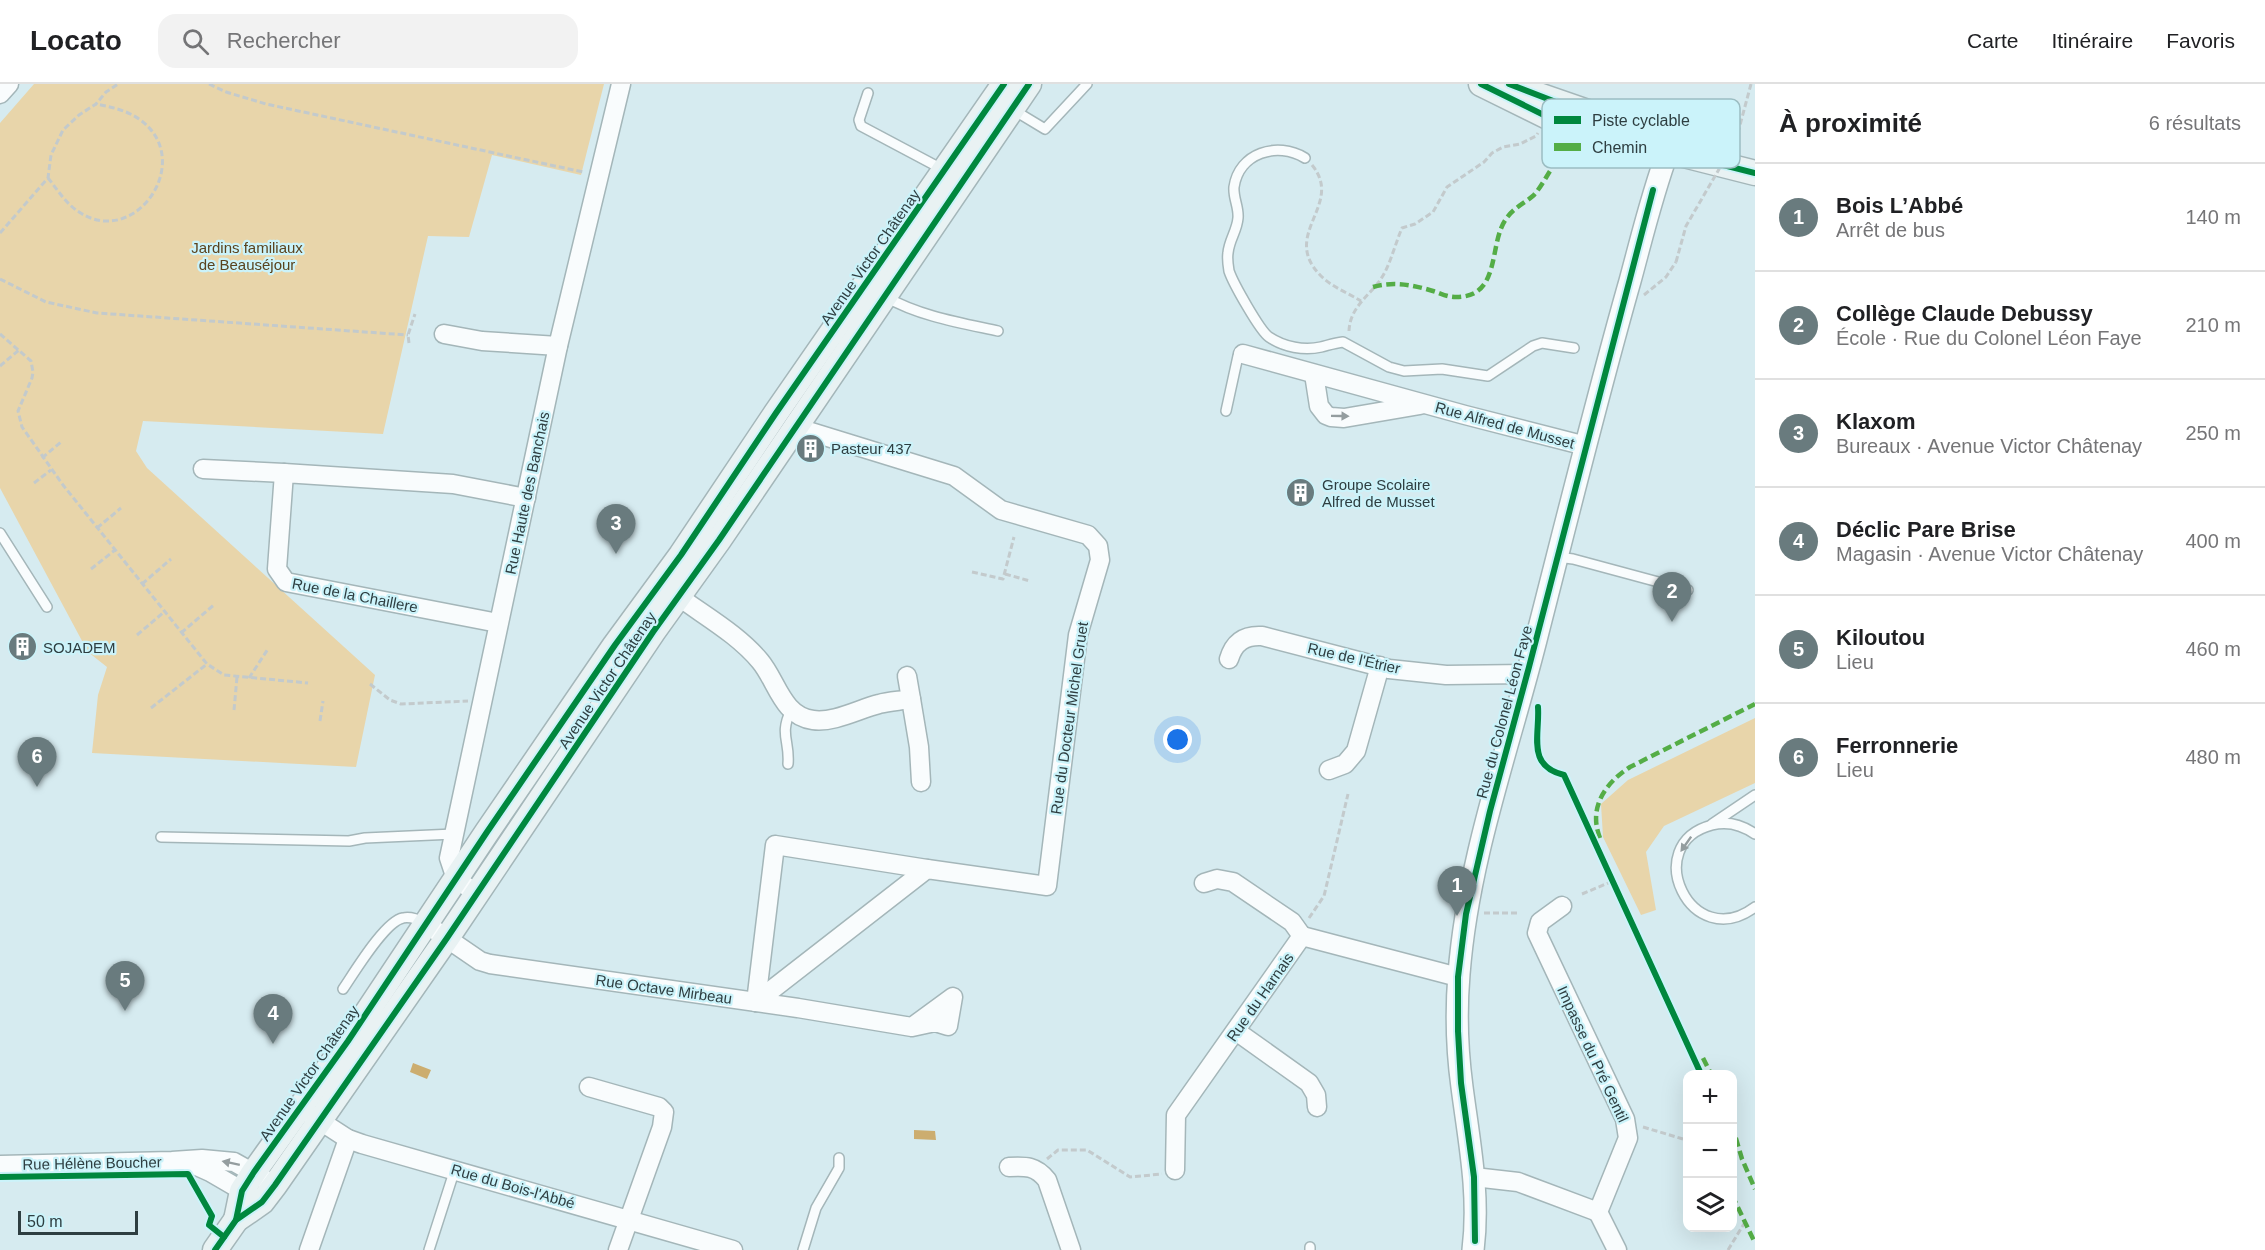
<!DOCTYPE html>
<html lang="fr">
<meta charset="utf-8">
<style>
body{margin:0;font-family:Arial,sans-serif;background:#f2f2f2;color:#202124}
.controls{position:absolute;right:18px;bottom:18px;display:grid;overflow:hidden;border-radius:12px;box-shadow:0 6px 24px #0002}
.controls button{width:54px;height:54px;display:grid;place-items:center;padding:0;border:0;border-bottom:2px solid #e0e0e0;background:#fff;color:#202124;font:30px sans-serif}
.scale{position:absolute;left:18px;bottom:15px;width:120px;box-sizing:border-box;padding-left:6px;border:3px solid #2e3e41;border-top:0;font-size:16px;line-height:21px;white-space:nowrap;color:#2e3e41;-webkit-text-stroke:4px #cbf3fa;paint-order:stroke}
.you{position:absolute;left:1178px;top:656px;width:21px;height:21px;margin:-15px;border:4px solid #fff;border-radius:50%;background:#1a73e8;box-shadow:0 0 0 9px #1a73e833}
.badge{display:grid;place-items:center;width:39px;height:39px;border-radius:50%;background:#697b7e;color:#fff;font-size:20px;font-weight:700}
.pin{position:absolute;translate:-50% -50px;filter:drop-shadow(0 2px 3px #0008)}
.pin::after{content:'';position:absolute;top:32px;width:21px;height:18px;background:inherit;clip-path:polygon(0 0,100% 0,50% 100%)}
.list{margin:0;padding:0;list-style:none}
h2{display:flex;justify-content:space-between;align-items:center;height:78px;margin:0;padding:0 24px;font-size:26px}
h2 small{font-size:20px;font-weight:400;color:#757577}
.list li{display:grid;grid-template-columns:39px 1fr auto;gap:18px;align-items:center;box-sizing:border-box;height:108px;padding:0 24px;border-top:2px solid #e0e0e0}
.list b{display:block;font-size:22px;white-space:nowrap}
.list p{margin:0;font-size:20px;white-space:nowrap;color:#757577}
.list em{font-size:20px;font-style:normal;color:#757577}
.icon{flex:none;width:33px;height:33px;fill:none;stroke:currentColor;stroke-width:2;stroke-linecap:round;stroke-linejoin:round}
.map{position:relative;flex:none;width:1755px;height:1166px;overflow:hidden}
header{display:flex;align-items:center;gap:36px;box-sizing:border-box;height:84px;padding:0 30px;background:#fff;border-bottom:2px solid #e0e0e0}
header strong{font-size:28px}
nav{display:flex;gap:33px;margin-inline-start:auto;font-size:21px}
.search{width:420px;height:54px;background:#f2f2f2;display:flex;align-items:center;gap:15px;box-sizing:border-box;padding:0 21px;border-radius:18px;color:#757577;font-size:22px}
main{display:flex}
aside{flex:1;background:#fff}
.map>svg:first-child{display:block}
.green{fill:#e8d5aa}
.water{fill:#ccad6f}
.lines{fill:none;stroke-linecap:round;stroke-linejoin:round}
.service-casing{stroke:#a4b6b9;stroke-width:12}
.minor-casing{stroke:#a4b6b9;stroke-width:21}
.tertiary-casing{stroke:#a4b6b9;stroke-width:24}
.secondary-casing{stroke:#a4b6b9;stroke-width:27}
.path{stroke:#c3cacc;stroke-width:3;stroke-dasharray:6 3;stroke-linecap:butt}
.service{stroke:#f9fcfd;stroke-width:9}
.minor{stroke:#f9fcfd;stroke-width:18}
.tertiary{stroke:#f9fcfd;stroke-width:21}
.secondary{stroke:#e9f2f3;stroke-width:24}
.path-bridge{stroke:#c3cacc;stroke-width:3;stroke-dasharray:6 3;stroke-linecap:butt}
.quiet{stroke:#54ad46;stroke-width:4.5;stroke-dasharray:9 4.5;stroke-linecap:butt}
.cycleway-casing{stroke:#cbf3fa;stroke-width:10}
.cycleway{stroke:#00873e;stroke-width:6}
.oneway{fill:#949d9f}
.labels{text-anchor:middle;dominant-baseline:central;stroke-width:4.5;stroke-linejoin:round;paint-order:stroke}
.park-label{font-size:15px;fill:#5a431e;stroke:#cbf3fa}
.street-label{font-size:15px;fill:#2e3e41;stroke:#cbf3fa}
.poi-label{font-size:15px;fill:#2e3e41;stroke:#cbf3fa;text-anchor:start}
.key{fill:#cbf3fa;stroke:#9cbdc2;stroke-width:1.5}
.key-label{font-size:16px;fill:#2e3e41}
</style>
<header>
<strong>Locato</strong>
<div class="search"><svg class="icon" aria-label="search" viewBox="0 0 24 24"><circle cx="10" cy="10" r="6"/><path d="M15 15l6 6"/></svg>Rechercher</div>
<nav><a>Carte</a><a>Itinéraire</a><a>Favoris</a></nav>
</header>
<main>
<div class="map">
<svg width="1755" height="1166" viewBox="0 0 1755 1166">
<rect width="100%" height="100%" fill="#d6ebf0"/>
<g class="green">
<path d="M34,0h570l-23,91 -89,-20 -23,82 -41,-1 -45,198 -240,-13 -7,30 11,17 228,207 -19,92 -264,-14 6,-58 9,-28 -19,-15 -88,-164v-365z"/>
<path d="M1755,634v65l-91,43 -18,26 10,58 -15,5 -38,-78 -2,-33 27,-24z"/>
</g>
<g class="water">
<path d="M413,979l18,7 -4,9 -17,-7z"/>
<path d="M914,1046l21,1 1,9 -22,-1z"/>
</g>
<g class="lines">
<defs>
<g id="service">
<path d="M868,9l-9,27 2,6 81,43"/>
<path d="M1012,25l33,20 42,-45"/>
<path d="M1305,74c-28,-17 -66,-5 -71,29 -1,11 5,20 4,31 -1,13 -9,22 -10,35 -1,6 0,12 1,18 4,12 31,60 40,66 15,10 35,14 52,10 8,-2 14,-4 22,-5l46,25 15,4 38,-2 46,7 45,-30 9,-3 32,5"/>
<path d="M886,213c33,19 75,26 112,34"/>
<path d="M1226,327l12,-55 5,-2"/>
<path d="M0,449l47,74"/>
<path d="M1557,473l16,2 115,31"/>
<path d="M788,680c2,-24 -9,-29 3,-54"/>
<path d="M1712,740l43,-29"/>
<path d="M1755,750c-13,-9 -28,-13 -43,-9 -73,19 -21,130 43,82"/>
<path d="M161,753l188,4 16,-3 89,-4"/>
<path d="M343,905c11,-16 42,-68 60,-71 8,-2 16,2 22,5"/>
<path d="M1310,1163v3"/>
<path d="M429,1166l26,-81"/>
<path d="M803,1166l13,-42 23,-40v-10"/>
</g>
<g id="minor">
<path d="M0,10l9,-10"/>
<path d="M444,250l38,7 76,5"/>
<path d="M1243,270l222,61 121,31"/>
<path d="M1314,290l5,32 7,9 5,2 13,1 76,-13"/>
<path d="M203,385l81,4"/>
<path d="M670,506c29,23 66,42 90,71 17,20 22,55 53,59 21,3 46,-11 66,-16 10,-3 21,-3 32,-5l8,48 2,35"/>
<path d="M498,539l-212,-41 -9,-13 7,-96 169,11 73,14"/>
<path d="M1229,575c5,-17 16,-24 33,-23l127,33 57,6 81,-1"/>
<path d="M907,592l4,23"/>
<path d="M1329,686l16,-6 11,-13 24,-85"/>
<path d="M1204,799l13,-4 16,3 59,40 10,14"/>
<path d="M476,809l-20,-14 -7,-21 109,-512 63,-262"/>
<path d="M1562,822l-22,16 -3,11 88,186 3,19 -30,74"/>
<path d="M426,840l54,37 10,3 308,44 114,19 23,-5 13,4 5,-29 -41,30"/>
<path d="M756,918l171,-133 120,17 31,-251 22,-75 -2,-14 -10,-11 -87,-25 -47,-34 -159,-49"/>
<path d="M756,918l19,-157 152,24"/>
<path d="M1236,947l73,52 7,12 1,12"/>
<path d="M589,1003l70,20 5,5 -2,15 -44,123"/>
<path d="M311,1031l37,24 14,5 371,106"/>
<path d="M190,1079l20,9 43,25"/>
<path d="M0,1081l172,-4 30,-2 32,3 41,23"/>
<path d="M1009,1083c17,-1 27,-1 38,13l24,70"/>
<path d="M1175,1086l1,-55 126,-179 156,41"/>
<path d="M1474,1093l44,5 80,30"/>
<path d="M1598,1128l19,38"/>
<path d="M309,1166l39,-111"/>
</g>
<path id="tertiary" d="M1473,1166c7,-55 -4,-109 -11,-163 -5,-37 -6,-77 -3,-113 9,-117 51,-229 79,-342 30,-117 59,-235 92,-351 12,-44 22,-87 38,-130"/>
<g id="secondary">
<path d="M1481,0l79,39 46,19 44,12 18,-3 87,22"/>
<path d="M1524,6l136,47 8,14"/>
<path d="M236,1136l6,-29 12,-19 94,-131 139,-209 128,-187 66,-90 95,-142 228,-329"/>
<path d="M215,1166l21,-30 26,-18 13,-17 172,-247 206,-306 66,-92 310,-456"/>
</g>
</defs>
<use href="#service" class="service-casing"/>
<use href="#minor" class="minor-casing"/>
<use href="#tertiary" class="tertiary-casing"/>
<use href="#secondary" class="secondary-casing"/>
<g class="path">
<path d="M209,0l17,8 40,12 317,68"/>
<path d="M1312,81c33,40 -33,69 9,111 11,11 27,17 40,25"/>
<path d="M48,94c9,11 18,26 31,34 57,38 118,-53 60,-93 -13,-9 -28,-12 -43,-15"/>
<path d="M0,149l48,-55 3,-23 12,-25 16,-15 17,-11 10,-12 12,-8"/>
<path d="M0,195l46,23 51,11 311,22"/>
<path d="M1644,211l22,-18 10,-15"/>
<path d="M1349,247c1,-27 25,-37 36,-59 7,-14 11,-30 17,-44l13,-4 18,-12 14,-25 37,-25 8,-9 11,-6 17,-3 16,-8 2,-3"/>
<path d="M0,250l31,27 2,11 -1,6 -14,33 4,16 41,58 144,179 17,11 84,8"/>
<path d="M409,259l-1,-8 7,-21"/>
<path d="M0,282l19,-16"/>
<path d="M42,374l19,-16"/>
<path d="M34,399l17,-13"/>
<path d="M97,444l24,-20"/>
<path d="M91,485l24,-19"/>
<path d="M972,488l31,7 11,-42"/>
<path d="M1005,490l25,7"/>
<path d="M142,500l29,-25"/>
<path d="M181,549l34,-29"/>
<path d="M137,551l27,-23"/>
<path d="M249,594l19,-29"/>
<path d="M370,600l20,16 11,4 67,-3"/>
<path d="M151,624l56,-44"/>
<path d="M234,626l3,-33"/>
<path d="M320,637l3,-20"/>
<path d="M1582,810l31,-13"/>
<path d="M1484,829h34"/>
<path d="M1309,834l15,-22 24,-102"/>
<path d="M1643,1043l40,12 2,4 3,1"/>
<path d="M1047,1075l11,-9h29l43,27 32,-3"/>
<path d="M1728,1166l17,-28"/>
</g>
<use href="#service" class="service"/>
<use href="#minor" class="minor"/>
<use href="#tertiary" class="tertiary"/>
<use href="#secondary" class="secondary"/>
<path class="path-bridge" d="M1676,178l10,-36 50,-86 15,-56"/>
<g class="quiet">
<path d="M1373,203c21,-6 40,-2 60,4 7,2 14,6 22,6 47,1 33,-53 51,-78 7,-11 19,-16 28,-24 7,-8 12,-18 18,-27"/>
<path d="M1600,754c-12,-30 5,-55 30,-71l125,-63"/>
<path d="M1703,974l8,16"/>
<path d="M1732,1041l10,34 13,30"/>
<path d="M1732,1111l23,48"/>
</g>
<defs>
<g id="cycleway">
<path d="M1481,0l79,39 46,19 44,12 18,-3 87,22"/>
<path d="M1509,0l52,20 99,33 8,14"/>
<path d="M1538,623c2,28 -12,59 26,68l137,299"/>
<path d="M0,1093l188,-3 24,42 -3,9 15,12"/>
<path d="M236,1136l6,-29 12,-19 94,-131 139,-209 128,-187 66,-90 95,-142 228,-329"/>
<path d="M1475,1157l-1,-64 -13,-94 -3,-52v-54l8,-63 24,-103 39,-144 124,-477"/>
<path d="M215,1166l21,-30 26,-18 13,-17 172,-247 206,-306 66,-92 310,-456"/>
</g>
</defs>
<use href="#cycleway" class="cycleway-casing"/>
<use href="#cycleway" class="cycleway"/>
</g>
<defs><path id="oneway-solid" d="M-6-.8H1V-3.2L6.5 0L1 3.2V.8H-6Z" transform="scale(1.5)"/></defs>
<g class="oneway">
<use href="#oneway-solid" transform="translate(1340 332) rotate(1)"/>
<use href="#oneway-solid" transform="translate(1686 760) rotate(125)"/>
<use href="#oneway-solid" transform="translate(231 1079) rotate(-168)"/>
</g>
<defs>
<symbol id="building-disc" viewBox="-11 -11 22 22"><circle r="9.5" fill="#697b7e" stroke="#cbf3fa"/><path d="M-4-6H4V6H1V3H-1V6H-4ZM-2.5-4.3h1.7v1.8h-1.7ZM.8-4.3h1.7v1.8H.8ZM-2.5-1h1.7V.8h-1.7ZM.8-1h1.7V.8H.8Z" fill="#fff"/></symbol>
</defs>
<g fill-rule="evenodd">
<use href="#building-disc" x="794" y="348" width="33" height="33"/>
<use href="#building-disc" x="1284" y="392" width="33" height="33"/>
<use href="#building-disc" x="6" y="546" width="33" height="33"/>
</g>
<g class="labels">
<g class="park-label">
<text x="247" y="163">Jardins familiaux<tspan x="247" dy="17">de Beauséjour</tspan></text>
</g>
<g class="street-label">
<text transform="translate(870 173) rotate(-55)">Avenue Victor Châtenay</text>
<text transform="translate(1505 341) rotate(15)">Rue Alfred de Musset</text>
<text transform="translate(527 409) rotate(-78)">Rue Haute des Banchais</text>
<text transform="translate(355 511) rotate(11)">Rue de la Chaillere</text>
<text transform="translate(1354 574) rotate(13)">Rue de l'Étrier</text>
<text transform="translate(607 596) rotate(-56)">Avenue Victor Châtenay</text>
<text transform="translate(1504 628) rotate(-75)">Rue du Colonel Léon Faye</text>
<text transform="translate(1069 634) rotate(-82)">Rue du Docteur Michel Gruet</text>
<text transform="translate(664 905) rotate(8)">Rue Octave Mirbeau</text>
<text transform="translate(1260 913) rotate(-55)">Rue du Harnais</text>
<text transform="translate(1593 970) rotate(65)">Impasse du Pré Gentil</text>
<text transform="translate(309 989) rotate(-55)">Avenue Victor Châtenay</text>
<text transform="translate(92 1079) rotate(-1)">Rue Hélène Boucher</text>
<text transform="translate(513 1102) rotate(16)">Rue du Bois-l'Abbé</text>
</g>
<g class="poi-label">
<text x="831" y="364">Pasteur 437</text>
<text x="1322" y="400">Groupe Scolaire<tspan x="1322" dy="17">Alfred de Musset</tspan></text>
<text x="43" y="563">SOJADEM</text>
</g>
</g>
<rect x="1542" y="15" width="198" height="69" rx="9" class="key"/>
<rect x="1554" y="32" width="27" height="8" fill="#00873e"/>
<rect x="1554" y="59" width="27" height="8" fill="#54ad46"/>
<g class="key-label">
<text x="1592" y="42">Piste cyclable</text>
<text x="1592" y="69">Chemin</text>
</g>
</svg>
<div class="controls">
<button>+</button>
<button>−</button>
<button><svg class="icon" aria-label="layers" viewBox="0 0 24 24"><path d="M12 4l9 5-9 5-9-5zM3 14l9 5 9-5"/></svg></button>
</div>
<div class="scale">50 m</div>
<div class="you"></div>
<div class="pin badge" style="left:1457px;top:832px">1</div>
<div class="pin badge" style="left:1672px;top:538px">2</div>
<div class="pin badge" style="left:616px;top:470px">3</div>
<div class="pin badge" style="left:273px;top:960px">4</div>
<div class="pin badge" style="left:125px;top:927px">5</div>
<div class="pin badge" style="left:37px;top:703px">6</div>
</div>
<aside>
<h2>À proximité<small>6 résultats</small></h2>
<ul class="list">
<li><span class="badge">1</span><div><b>Bois L’Abbé</b><p>Arrêt de bus</p></div><em>140 m</em></li>
<li><span class="badge">2</span><div><b>Collège Claude Debussy</b><p>École · Rue du Colonel Léon Faye</p></div><em>210 m</em></li>
<li><span class="badge">3</span><div><b>Klaxom</b><p>Bureaux · Avenue Victor Châtenay</p></div><em>250 m</em></li>
<li><span class="badge">4</span><div><b>Déclic Pare Brise</b><p>Magasin · Avenue Victor Châtenay</p></div><em>400 m</em></li>
<li><span class="badge">5</span><div><b>Kiloutou</b><p>Lieu</p></div><em>460 m</em></li>
<li><span class="badge">6</span><div><b>Ferronnerie</b><p>Lieu</p></div><em>480 m</em></li>
</ul>
</aside>
</main>
